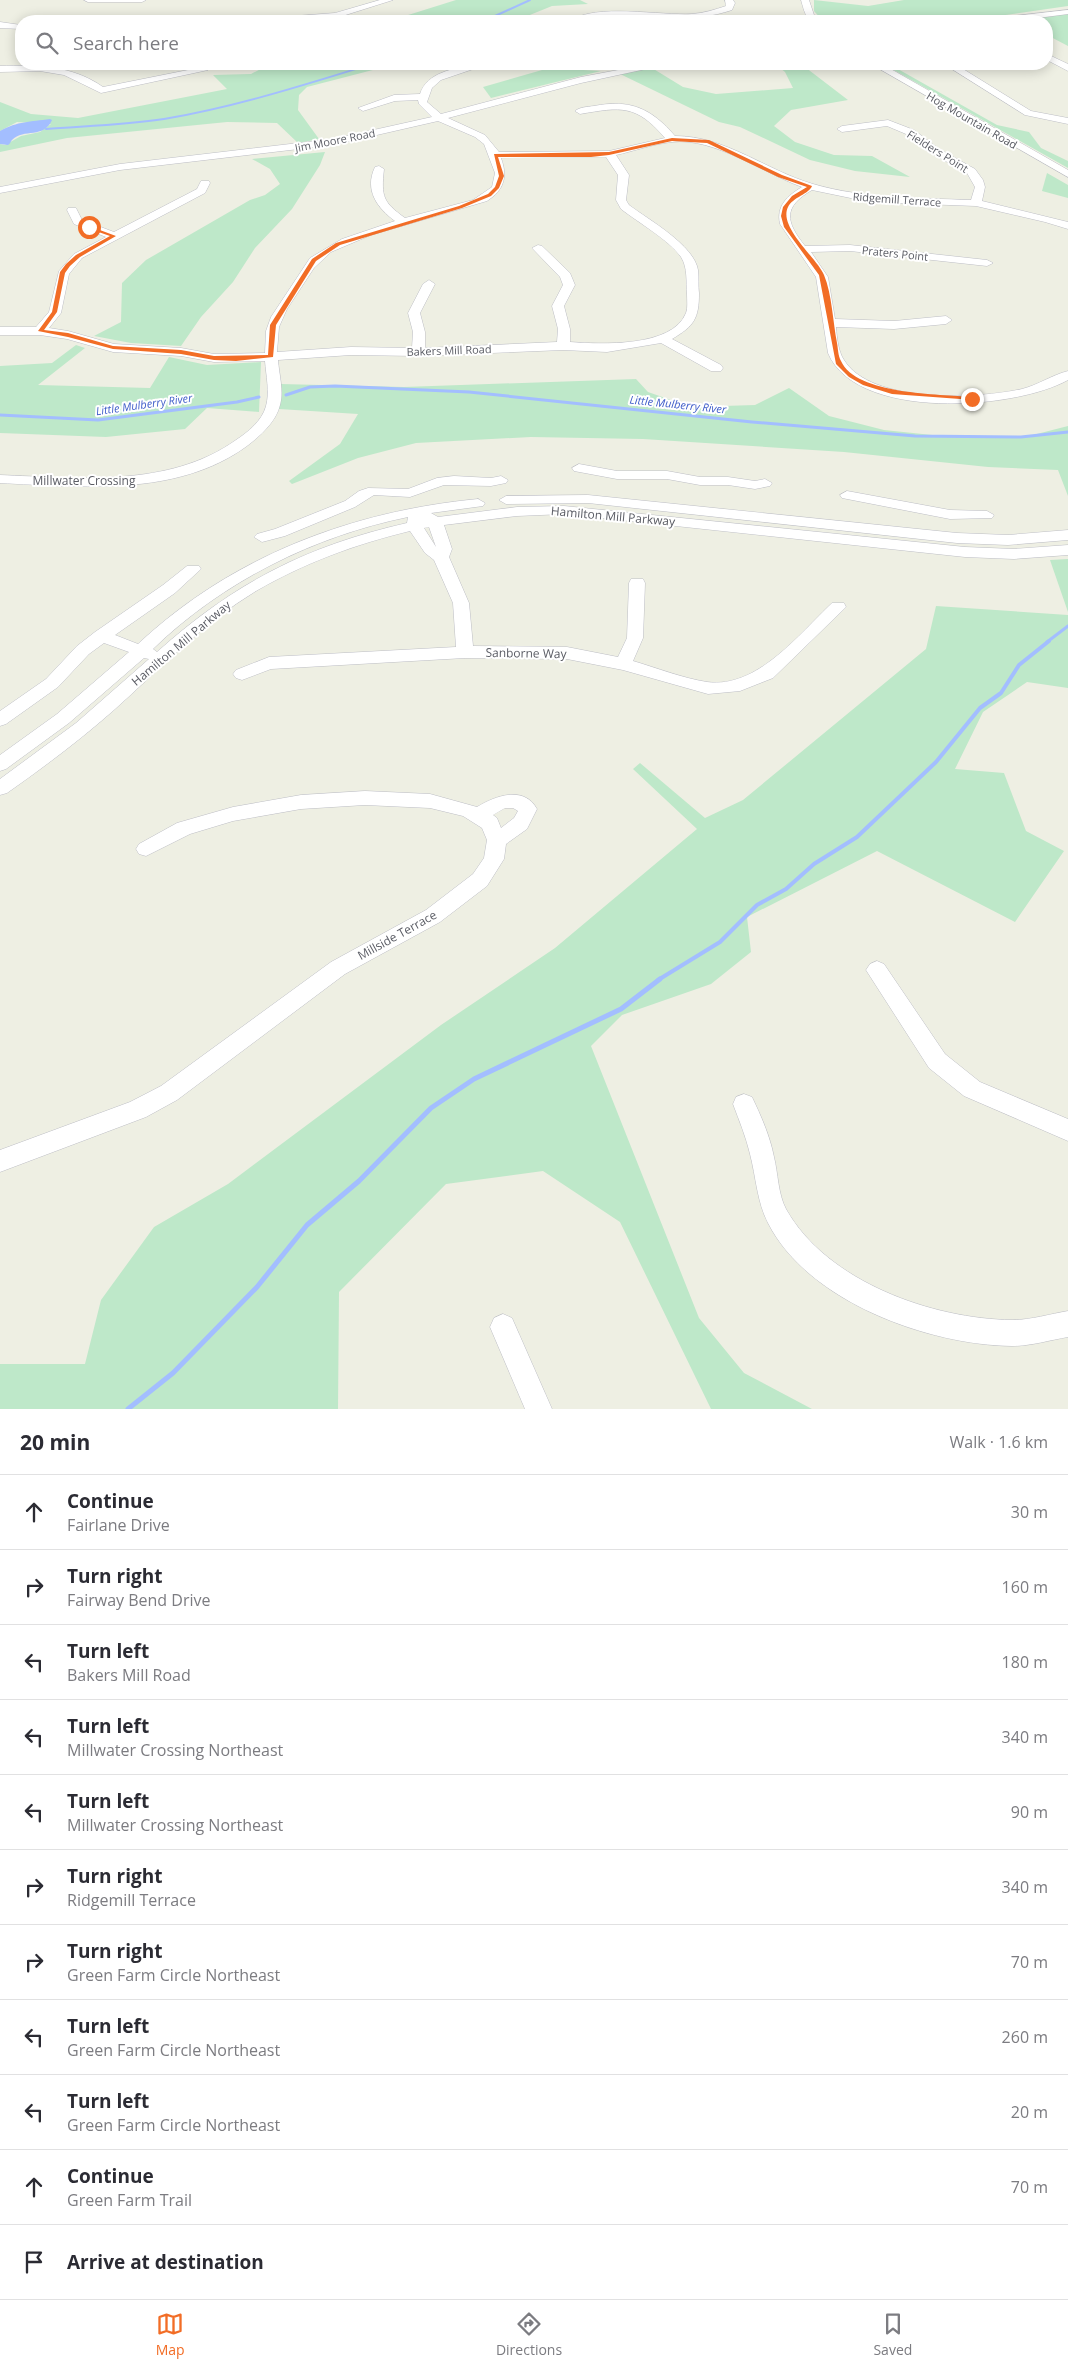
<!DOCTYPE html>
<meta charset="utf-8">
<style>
body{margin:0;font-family:"Open Sans",sans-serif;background:#f7f7f7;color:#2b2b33}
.stop{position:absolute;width:15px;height:15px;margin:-11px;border:4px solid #f26d26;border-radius:50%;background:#fff}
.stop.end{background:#f26d26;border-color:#fff;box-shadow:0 1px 5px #0008}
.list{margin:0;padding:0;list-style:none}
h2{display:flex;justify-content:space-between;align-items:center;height:65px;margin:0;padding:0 20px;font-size:21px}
h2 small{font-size:16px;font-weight:400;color:#7c7c81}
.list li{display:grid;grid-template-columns:32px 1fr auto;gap:15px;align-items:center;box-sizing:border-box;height:75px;padding:0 20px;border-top:1px solid #e1e1e2}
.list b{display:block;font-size:19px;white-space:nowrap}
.list p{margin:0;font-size:16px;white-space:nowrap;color:#7c7c81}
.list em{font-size:16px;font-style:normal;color:#7c7c81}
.icon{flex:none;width:28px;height:28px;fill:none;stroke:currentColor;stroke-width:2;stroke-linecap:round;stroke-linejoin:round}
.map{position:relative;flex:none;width:1068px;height:1409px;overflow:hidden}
.search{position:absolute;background:#fff;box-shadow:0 2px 12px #0003;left:15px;right:15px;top:15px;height:55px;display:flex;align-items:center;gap:12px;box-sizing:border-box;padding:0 18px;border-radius:20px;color:#7c7c81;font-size:19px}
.sheet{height:890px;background:#fff}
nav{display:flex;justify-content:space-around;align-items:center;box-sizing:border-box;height:70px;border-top:1px solid #e1e1e2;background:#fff;font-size:14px;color:#7c7c81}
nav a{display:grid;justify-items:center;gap:2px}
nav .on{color:#f26d26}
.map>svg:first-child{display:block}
.green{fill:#bee8c9}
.water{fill:#a3beff}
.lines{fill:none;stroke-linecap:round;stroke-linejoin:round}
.stream-far3{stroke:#a3beff;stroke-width:2}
.stream-far2{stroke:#a3beff;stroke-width:3}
.stream-far1{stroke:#a3beff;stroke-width:4}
.stream{stroke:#a3beff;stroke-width:5}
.minor-casing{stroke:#bdbec5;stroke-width:1}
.minor{fill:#fff;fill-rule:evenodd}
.route{fill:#f26d26}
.labels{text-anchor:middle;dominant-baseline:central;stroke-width:4;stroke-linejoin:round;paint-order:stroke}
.far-street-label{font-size:11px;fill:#5b5d65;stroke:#fff}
.far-water-label{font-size:11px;font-style:italic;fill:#3f5dc9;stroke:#fff}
.street-label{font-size:12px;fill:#5b5d65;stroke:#fff}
</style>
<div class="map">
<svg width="1068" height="1409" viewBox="0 0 1068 1409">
<rect width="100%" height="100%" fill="#eeefe3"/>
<g class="green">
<path d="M456,0h124l8,4 -36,2 -37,15h-126z"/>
<path d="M814,0l54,6 36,-6h164v6l-104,15h-141l-9,-10z"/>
<path d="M1068,14v32l-21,-11v-14h-33z"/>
<path d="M270,64h126l-89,23 -8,8 -1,15 21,29 -21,4 -21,-20 -50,-1 -160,16 -67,14v-8l5,1 16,-9 19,-4 11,-8 -34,-2 -17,9v-29l31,12 47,4 149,-29 -14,-14 38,-1z"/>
<path d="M775,64h26l47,36 -57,10 -17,16 21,16 39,13 38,1 38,21 -55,-6 -45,-11 -70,-33 -21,-5 -101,-49 34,-5 31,19 33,7 77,-6 -8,-16z"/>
<path d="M883,64h6l108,61 32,7 12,16 27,13v7z"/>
<path d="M549,68l52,3 -110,27 -8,-11z"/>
<path d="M325,152l-5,13 -28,44 -37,39 -22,34 -32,35 -20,29 -50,-3 -37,-7 27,-14 1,-39 24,-23 104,-60 15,-5 15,-11 -10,-15 -18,-10z"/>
<path d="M1047,173l21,12v13l-26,-7z"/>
<path d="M76,345l9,3 -47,37 112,3 19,-31 38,8 54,-3 -2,50 -52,-4 -22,21 -79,8 -106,-4v-67l52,-3z"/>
<path d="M636,379l12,13 43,15 64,-2 34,-17 40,28 55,14 58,6 83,1 43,-11v70l-10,-26 -70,-3 -144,-15 -201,-13 -112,-2 -115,6 -58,15 -66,26 -3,-3 51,-37 18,-30 -79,-5 1,-25 124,3z"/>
<path d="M1068,559v53l-18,-52z"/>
<path d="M936,606l132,9v73l-41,-6 -44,30 -28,57 49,4 22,58 38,20 -49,71 -138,-71 -130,66 4,35 -40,32 -89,31 -31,31 108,272 45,55 68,36h-101l-91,-187 -77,-51 -97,13 -107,108 -1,117h-338v-45h85l16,-64 53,-73 74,-43 213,-159 114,-77 142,-119 -64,-60 7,-6 65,55 38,-18 183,-151z"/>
</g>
<path class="water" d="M50,119l2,1c-8,19 -28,8 -40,20 -1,1 -2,4 -4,5l-8,-1v-13c18,-10 30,-9 50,-12z"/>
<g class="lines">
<g class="stream-far3">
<path d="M484,21l46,-21"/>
<path d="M46,129c39,-3 79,-4 118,-10 71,-12 140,-34 208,-55"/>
</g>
<g class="stream-far2">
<path d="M286,395l24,-8 25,-1 134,6 283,30 163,14 106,1 47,-5"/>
<path d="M0,415l98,5 139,-18 22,-5"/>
<path d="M1047,642l21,-16"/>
</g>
<path class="stream-far1" d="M658,980l62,-38 37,-37 29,-16 28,-25 43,-27 79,-75 44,-54 21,-15 18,-28 30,-24"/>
<path class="stream" d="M128,1409l45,-36 84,-86 50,-62 52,-44 72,-73 43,-29 147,-70 39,-30"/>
<defs>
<g id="minor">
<path d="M84,0h62l-4,2h-54z"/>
<path d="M380,0h13l-57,18 -71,3 4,-3 66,-5z"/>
<path d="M725,0h8l2,3 -3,7c-39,13 -75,7 -115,7 -16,0 -31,5 -46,4 23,-18 91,-5 121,-7 12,-1 22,-4 34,-8z"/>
<path d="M801,0h8l5,15 6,6c-15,0 -15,-8 -19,-21z"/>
<path d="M1068,10v4l-53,7h-22l4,-3z"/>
<path d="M0,22l21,3v4l-21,-1z"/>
<path d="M1047,54l21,10v7l-21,-11z"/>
<path d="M473,64h15l-47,16 -9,8 -5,14 14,12 140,-37 69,-13h19l-88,19 -133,35 37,17 14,17 110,-1 56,-13c-29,-34 -44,-31 -85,-24l-5,-3c5,-4 12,-4 19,-5 36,-7 57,2 81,30 51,0 90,34 138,48 52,15 105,14 158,16l4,-13 -8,-14 -36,-20 -25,-19 -19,-8 -45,6 -5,-3 5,-3 46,-6 26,10 25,19 36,20 8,11 2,7 -3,14 86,21v7l-23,-7 -69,-16 -106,-4 -58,-12c-29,17 -27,31 -7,56l45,-1 137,15 6,3 -6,3 -137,-15 -39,1 17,25 7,42 59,2 52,-5 6,4 -6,4 -52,5 -58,-2c1,11 2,24 8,33 27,44 134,39 178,29 16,-4 30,-14 46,-18v9c-54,30 -212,41 -240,-27l-12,-76 -36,-53c-4,-18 7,-28 22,-37 -39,-14 -88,-50 -130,-45 -19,2 -38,9 -56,13l13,20 -3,25 3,5c20,15 65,40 69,65 1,8 0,16 1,23 0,26 -5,33 -27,46l49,26 2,3 -2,3h-10l-50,-28 -54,9 -44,-2 -145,6 -67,-1 -73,5c1,14 6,31 2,45 -4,17 -20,31 -33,41 -70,51 -165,41 -247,37v-8c78,3 169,13 236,-35 12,-8 26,-19 30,-34 4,-14 0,-31 -1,-45l-51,1 -33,-6 -68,-4 -46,-13 -27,-4h-40v-8h36l13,-15 10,-41 15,-17 32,-17 -32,-13 -7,-14 1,-2h8l6,12 32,12 83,-43 4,-8h8l1,2 -5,10 -123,65 -13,16 -8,39 -12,15 19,3 46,13 67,4 33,6 51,-1 1,-22 5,-14 39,-59 32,-19 53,-18c-18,-13 -31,-31 -20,-54l4,-1 5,3c-3,28 -1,33 21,49l68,-18 19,-13 3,-14 -11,-29 -9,-7 -37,-16 -105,24 -213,25 -120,23v-6l120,-23 213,-25 99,-22 -13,-13 -1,-4 -23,1 -32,10 -5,-3 36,-13 26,-1c7,-22 34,-25 53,-30zM606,157l12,18 -2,25 5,9c18,14 48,31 60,48 7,11 5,25 6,37 0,6 1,14 -1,19 -14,35 -86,31 -116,29v-13l-6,-23 11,-21 -5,-12 -28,-27 -4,-1 -6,3 28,29 3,8 -11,21 6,23 -1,13 -132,6v-16l-5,-19 15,-29 -6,-4 -6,4 -15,29 5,19 -1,16 -61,-1 -74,5 2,-25 8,-18 27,-41 17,-16 40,-17 116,-34c17,-11 21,-24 14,-43z"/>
<path d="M871,64h11l186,106v7z"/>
<path d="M944,64h11l76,47 37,7v6l-43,-9z"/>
<path d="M0,66c36,-1 72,-1 103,21l100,-20 5,3 -107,23 -37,-18 -24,-4 -40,1z"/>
<path d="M579,464l38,7h50l33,6h28l27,4 10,-2 7,4 -2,3 -15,3 -27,-4h-28l-33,-6h-50l-43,-8 -2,-3z"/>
<path d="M454,476l37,2 10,-2 7,4 -2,3 -15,3 -47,-1 -34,12 -36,-2 -19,12 -70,29 -23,6 -8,-5 3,-3 18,-5 70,-28 14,-10 9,-3 40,1 29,-11z"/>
<path d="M847,491l103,19 37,1 7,4 -2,3 -42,1 -108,-21 -2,-3z"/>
<path d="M588,495l369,38 51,2 60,-5v10l-60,5 -51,-2 -369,-40 -82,1 -7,-4 7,-4z"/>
<path d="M478,499l7,4 -2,3 -52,7 7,4 79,-10 47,-1 401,41 49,2 54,-4v10l-54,4 -49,-2 -401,-43 -47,2 -73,9 8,24 -3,8 20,46 4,43 94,1 51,10 9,-19 2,-55 2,-4h12l2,4 -2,55 -10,23c24,7 49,17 74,21 50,7 92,-48 125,-79h12l2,4 -73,71 -33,13 -32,3 -85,-24 -56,-11 -102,-1 -194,11 -29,11 -6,-2 -3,-4 3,-4 33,-13 187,-10 -3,-44 -19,-43 -9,-7 -15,-22c-54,13 -106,32 -154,60 -53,32 -96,78 -142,119 -34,30 -70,57 -107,83l-7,2v-16l76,-56 73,-64 -5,-1 -75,65 -63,46 -6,2v-16l57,-41 72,-62 -25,-9 -15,11 -31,33 -52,37 -6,2v-15l46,-32 31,-33 18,-14 68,-47 24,-19h12l2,3 -26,24 -60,42 23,9c94,-88 214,-133 340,-145zM408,517l-1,6c-101,23 -173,60 -250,129l-4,-3c69,-67 161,-113 255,-132zM429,527l7,20 -12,-19z"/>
<path d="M365,791l65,3 47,13c18,-11 47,-22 60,2l-10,20 -21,15 -2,15 -17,27 -47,36 -95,52 -168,126 -31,17 -146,55v-22l130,-48 31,-16 170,-124 95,-52 47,-36 11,-16 3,-18 -5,-12 -19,-12 -33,-8 -65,-3 -64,4 -68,12 -43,13 -44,22 -7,-2 -3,-5 3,-5 38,-21 56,-16 68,-12zM505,808h8l5,3 -4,7 -13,10 -4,-10 -4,-3z"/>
<path d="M877,961l7,3 61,90 35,28 88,37v22l-104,-45 -35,-28 -63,-98 4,-6z"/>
<path d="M744,1094l8,3c9,19 18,39 22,60 4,16 4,37 12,52 41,73 147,110 226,111 19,0 38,-6 56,-9v26c-18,3 -37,9 -56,9 -83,-1 -204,-44 -244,-123 -11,-21 -12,-46 -18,-69 -4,-17 -11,-34 -17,-50l3,-7z"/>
<path d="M503,1314l9,4 40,91h-27l-35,-82 4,-9z"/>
</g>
</defs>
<use href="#minor" class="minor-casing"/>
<use href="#minor" class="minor"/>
</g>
<path class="route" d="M672,138l37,2 73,35 30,11c-3,8 -19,11 -24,21 -10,20 29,51 36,68 8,19 9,48 13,68 1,5 1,13 4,18 15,34 99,33 131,36l2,3 -82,-6 -29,-9 -14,-8 -13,-13 -17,-89 -35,-48 -3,-11 2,-9 9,-11 15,-9 -29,-10 -71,-34 -35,-2 -63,14 -18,2h-93l6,19 -5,12 -8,8 -29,12 -122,37 -24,16 -40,64 -3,32 -37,4 -22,-1 -33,-6 -68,-5 -45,-12 -30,-6 14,-19 8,-40 6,-8 10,-9 34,-19 -23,-8 2,-2 27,10 -36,21 -10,9 -5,7 -8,39 -13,18 24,3 45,13 68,4 33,6 54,-1 2,-30 42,-66 24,-16 123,-37 29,-12 7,-7 4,-11 -5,-22 115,-2z"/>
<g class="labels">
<g class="far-street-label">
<text transform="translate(972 120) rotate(30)">Hog Mountain Road</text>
<text transform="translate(335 140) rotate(-11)">Jim Moore Road</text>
<text transform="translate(938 151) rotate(32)">Fielders Point</text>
<text transform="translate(897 199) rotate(4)">Ridgemill Terrace</text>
<text transform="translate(895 253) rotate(6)">Praters Point</text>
<text transform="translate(449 350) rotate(-2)">Bakers Mill Road</text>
</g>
<g class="far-water-label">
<text transform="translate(144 404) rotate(-8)">Little Mulberry River</text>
<text transform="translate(678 404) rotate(6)">Little Mulberry River</text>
</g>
<g class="street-label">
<text x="84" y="480">Millwater Crossing</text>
<text transform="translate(613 516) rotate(5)">Hamilton Mill Parkway</text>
<text transform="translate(181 643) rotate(-40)">Hamilton Mill Parkway</text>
<text transform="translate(526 653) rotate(1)">Sanborne Way</text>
<text transform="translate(397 935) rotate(-29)">Millside Terrace</text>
</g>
</g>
</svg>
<div class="stop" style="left:89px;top:227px"></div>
<div class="stop end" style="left:972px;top:399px"></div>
<div class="search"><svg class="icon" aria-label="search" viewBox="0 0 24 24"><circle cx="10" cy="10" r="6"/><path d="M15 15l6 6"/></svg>Search here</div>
</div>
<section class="sheet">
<h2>20 min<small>Walk · 1.6 km</small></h2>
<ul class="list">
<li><svg class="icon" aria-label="ahead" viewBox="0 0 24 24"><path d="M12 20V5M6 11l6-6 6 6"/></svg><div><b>Continue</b><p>Fairlane Drive</p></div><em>30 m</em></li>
<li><svg class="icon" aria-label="right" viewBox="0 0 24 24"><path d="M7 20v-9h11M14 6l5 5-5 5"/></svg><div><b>Turn right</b><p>Fairway Bend Drive</p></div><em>160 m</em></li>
<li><svg class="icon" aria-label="left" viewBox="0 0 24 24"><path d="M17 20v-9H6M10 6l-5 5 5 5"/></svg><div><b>Turn left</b><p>Bakers Mill Road</p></div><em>180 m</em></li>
<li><svg class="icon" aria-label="left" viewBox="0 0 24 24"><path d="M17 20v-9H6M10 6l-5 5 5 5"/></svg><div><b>Turn left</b><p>Millwater Crossing Northeast</p></div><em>340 m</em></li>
<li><svg class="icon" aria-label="left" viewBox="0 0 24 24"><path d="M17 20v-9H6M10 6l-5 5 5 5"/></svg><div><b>Turn left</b><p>Millwater Crossing Northeast</p></div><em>90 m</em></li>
<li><svg class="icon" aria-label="right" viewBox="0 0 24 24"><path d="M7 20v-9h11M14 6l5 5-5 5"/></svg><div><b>Turn right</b><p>Ridgemill Terrace</p></div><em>340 m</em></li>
<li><svg class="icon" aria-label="right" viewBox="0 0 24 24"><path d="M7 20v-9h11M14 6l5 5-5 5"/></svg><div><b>Turn right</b><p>Green Farm Circle Northeast</p></div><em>70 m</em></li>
<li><svg class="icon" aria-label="left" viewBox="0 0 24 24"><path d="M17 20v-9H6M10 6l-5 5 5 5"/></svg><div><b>Turn left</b><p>Green Farm Circle Northeast</p></div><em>260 m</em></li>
<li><svg class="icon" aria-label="left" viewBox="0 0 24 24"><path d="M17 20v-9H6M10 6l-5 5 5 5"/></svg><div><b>Turn left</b><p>Green Farm Circle Northeast</p></div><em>20 m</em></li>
<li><svg class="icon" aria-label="ahead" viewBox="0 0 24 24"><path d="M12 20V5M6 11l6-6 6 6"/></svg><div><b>Continue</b><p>Green Farm Trail</p></div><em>70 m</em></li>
<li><svg class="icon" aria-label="arrive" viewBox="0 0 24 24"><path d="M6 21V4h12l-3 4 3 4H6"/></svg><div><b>Arrive at destination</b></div></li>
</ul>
</section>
<nav>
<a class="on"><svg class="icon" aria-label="map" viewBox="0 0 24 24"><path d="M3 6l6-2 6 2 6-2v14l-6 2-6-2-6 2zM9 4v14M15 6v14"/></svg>Map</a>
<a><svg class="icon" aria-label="directions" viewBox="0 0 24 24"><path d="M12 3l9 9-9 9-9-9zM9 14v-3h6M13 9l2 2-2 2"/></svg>Directions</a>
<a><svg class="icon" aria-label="saved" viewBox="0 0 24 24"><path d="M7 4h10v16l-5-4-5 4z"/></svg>Saved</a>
</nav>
